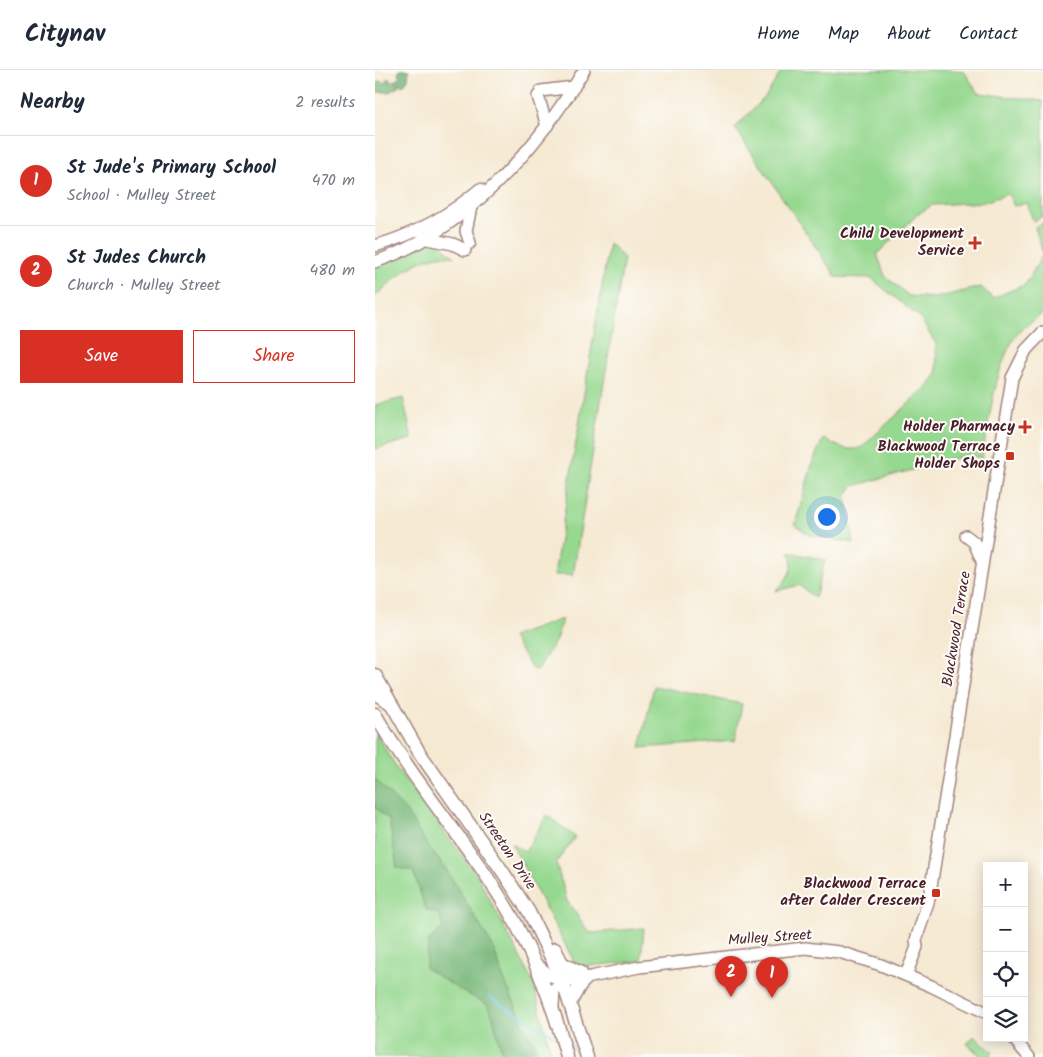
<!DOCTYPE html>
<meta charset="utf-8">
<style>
body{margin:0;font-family:Kalam,sans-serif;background:#f2f2f3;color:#1f2937}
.controls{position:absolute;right:15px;bottom:15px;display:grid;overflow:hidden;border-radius:0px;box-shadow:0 2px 12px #0003}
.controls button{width:45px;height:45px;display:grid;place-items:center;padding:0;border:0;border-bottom:1px solid #e0e1e3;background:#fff;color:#1f2937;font:25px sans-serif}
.you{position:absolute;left:451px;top:446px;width:18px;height:18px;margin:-12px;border:4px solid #fff;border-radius:50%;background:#1a73e8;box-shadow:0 0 0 8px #1a73e833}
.badge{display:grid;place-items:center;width:32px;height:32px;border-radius:50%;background:#d93025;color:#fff;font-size:16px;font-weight:700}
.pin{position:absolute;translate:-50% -41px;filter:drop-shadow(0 1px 2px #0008)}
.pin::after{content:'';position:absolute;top:26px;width:18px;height:15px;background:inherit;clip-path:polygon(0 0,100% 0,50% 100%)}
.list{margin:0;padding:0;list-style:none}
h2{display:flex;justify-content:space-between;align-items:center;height:65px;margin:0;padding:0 20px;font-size:21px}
h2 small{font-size:16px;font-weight:400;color:#747a83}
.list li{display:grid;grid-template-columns:32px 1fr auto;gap:15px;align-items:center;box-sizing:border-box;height:90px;padding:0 20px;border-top:1px solid #e0e1e3}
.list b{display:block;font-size:19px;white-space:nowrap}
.list p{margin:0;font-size:16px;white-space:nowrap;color:#747a83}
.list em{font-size:16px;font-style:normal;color:#747a83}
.actions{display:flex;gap:10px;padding:15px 20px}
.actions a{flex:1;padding:11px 0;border:1px solid #d93025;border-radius:0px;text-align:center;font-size:18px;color:#d93025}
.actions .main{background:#d93025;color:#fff}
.icon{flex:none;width:28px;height:28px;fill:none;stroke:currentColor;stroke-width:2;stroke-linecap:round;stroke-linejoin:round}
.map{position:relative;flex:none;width:668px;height:987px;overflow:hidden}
header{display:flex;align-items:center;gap:30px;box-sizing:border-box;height:70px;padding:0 25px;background:#fff;border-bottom:1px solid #e0e1e3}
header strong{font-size:24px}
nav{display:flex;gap:28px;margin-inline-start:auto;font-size:18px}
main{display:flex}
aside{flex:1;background:#fff}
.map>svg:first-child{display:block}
.green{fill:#95d88f;stroke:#707c5d}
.forest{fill:#78b87a;stroke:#616c52}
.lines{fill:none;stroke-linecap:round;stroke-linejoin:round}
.stream{stroke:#6dc2e9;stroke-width:2}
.secondary-casing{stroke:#a0847e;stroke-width:14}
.primary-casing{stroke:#a0847e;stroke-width:15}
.secondary{stroke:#fff;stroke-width:11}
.primary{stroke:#fff;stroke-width:12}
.poi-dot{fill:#c8321e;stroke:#fdfcf7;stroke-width:2}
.labels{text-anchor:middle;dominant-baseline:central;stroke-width:4;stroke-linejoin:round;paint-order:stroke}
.poi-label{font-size:15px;font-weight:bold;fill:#4a1f2b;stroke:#fdfcf7;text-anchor:end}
.street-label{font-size:15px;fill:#4a1f2b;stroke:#fdfcf7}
</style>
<header>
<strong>Citynav</strong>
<nav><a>Home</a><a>Map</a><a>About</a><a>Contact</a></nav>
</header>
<main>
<aside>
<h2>Nearby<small>2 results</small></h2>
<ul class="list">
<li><span class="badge">1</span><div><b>St Jude's Primary School</b><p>School · Mulley Street</p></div><em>470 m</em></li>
<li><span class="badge">2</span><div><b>St Judes Church</b><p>Church · Mulley Street</p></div><em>480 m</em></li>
</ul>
<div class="actions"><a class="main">Save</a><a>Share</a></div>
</aside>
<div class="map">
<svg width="668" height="987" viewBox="0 0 668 987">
<rect width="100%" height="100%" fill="#fdfcf7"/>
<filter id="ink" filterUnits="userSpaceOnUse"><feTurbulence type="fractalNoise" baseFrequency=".02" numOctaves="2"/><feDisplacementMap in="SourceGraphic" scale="10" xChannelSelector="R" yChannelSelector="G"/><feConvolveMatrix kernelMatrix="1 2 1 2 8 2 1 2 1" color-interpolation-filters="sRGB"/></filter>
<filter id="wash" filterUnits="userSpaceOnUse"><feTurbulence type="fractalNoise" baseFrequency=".0096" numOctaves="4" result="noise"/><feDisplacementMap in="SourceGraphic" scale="20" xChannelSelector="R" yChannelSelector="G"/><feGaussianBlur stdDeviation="1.12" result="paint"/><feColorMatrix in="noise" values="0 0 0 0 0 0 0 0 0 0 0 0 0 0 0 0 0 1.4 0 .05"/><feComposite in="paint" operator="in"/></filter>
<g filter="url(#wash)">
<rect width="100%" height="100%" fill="#f5e9d2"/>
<g class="green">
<path d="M407,0h174l8,1 14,22 65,8v115l-10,5 -6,-18 -13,3 -6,-12 -24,8 -52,3 -15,10 -40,39 8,22 24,20 26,2 46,-11 12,11 33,-14 17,-30 -8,-27 8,-4v90c-7,6 -15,10 -22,17 -25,25 -32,93 -39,128l-14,-3 -115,31 -7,10 8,47 -44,-8 -15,-10 18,-64 10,-22c14,6 22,13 38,9l70,-65 6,-10 -1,-29 -16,-26 -49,-40 -35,-1 -101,-149 31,-32z"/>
<path d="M57,168l23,19c-29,-8 -61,21 -80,40v-32z"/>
<path d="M234,173l15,15 -51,317h-19z"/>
<path d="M28,328l9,41 -37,10v-44z"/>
<path d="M414,482l36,8 -10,38 -16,-13 -23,6c11,-13 20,-21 13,-39z"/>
<path d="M187,549l-6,21 -18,29 -5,1 -21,-33z"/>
<path d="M279,616l88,18 -7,37 -95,7z"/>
<path d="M0,663l22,35 81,109 55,105 19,75h-177z"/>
<path d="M172,745l28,22 -19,26 11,38 21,30 4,2 52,-5 -3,33 -64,6 -66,-124 14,9z"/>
<path d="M599,966l19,16 -4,5h-7l-15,-13z"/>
</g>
<g class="forest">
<path d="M25,0h9l-1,9 -5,7 -5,-3v4l-9,5h-14l1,-8 3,-3 8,3 -1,-5h4v4l10,-5 -2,-4z"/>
<path d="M0,709l31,32 21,34 19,24 47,78 10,30 24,55 15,25h-39l-10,-40 -6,-13 -24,-12 -38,-24 4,-28 14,-13 -4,-13 -13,-4 -13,-39 -16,-3 -8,-48 -14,-13z"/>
</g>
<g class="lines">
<g class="stream">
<path d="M114,927l67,40"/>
<path d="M193,974l11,7"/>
</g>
</g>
</g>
<g filter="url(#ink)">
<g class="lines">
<defs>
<g id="secondary">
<path d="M166,21l33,-4"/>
<path d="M163,26l9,30"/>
<path d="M48,168l30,6 12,6"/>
<path d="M95,173l-4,-12 5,-24"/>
<path d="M0,176c38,-11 75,-31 105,-57"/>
<path d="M0,192c90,-31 162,-113 209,-192"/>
<path d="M591,466l8,6 8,19"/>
<path d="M0,624l16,10"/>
<path d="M160,893l15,13 21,5 68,-14 166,-19 34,4 42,13 50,21 56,27"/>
<path d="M531,905l11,-28 -1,-7 13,-41 83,-521 14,-28 17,-18"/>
<path d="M178,936l1,-17 14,-12"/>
<path d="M638,968l16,19"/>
</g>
<g id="primary">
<path d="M0,605l44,77 84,120 26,40 33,68 25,77"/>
<path d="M0,644c41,73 99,135 140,208 23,43 40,89 52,135"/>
<path d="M180,879l7,14 19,10"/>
<path d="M195,933l10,-18 6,-6"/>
</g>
</defs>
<use href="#secondary" class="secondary-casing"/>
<use href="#primary" class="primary-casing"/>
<use href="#secondary" class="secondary"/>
<use href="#primary" class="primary"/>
</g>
</g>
<g class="poi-dot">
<path d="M597.5 165.5h5v5h5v5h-5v5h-5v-5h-5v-5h5z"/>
<path d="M647.5 349.5h5v5h5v5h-5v5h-5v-5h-5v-5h5z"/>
<rect x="630" y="381" width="10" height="10" rx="2.5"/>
<rect x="556" y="818" width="10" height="10" rx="2.5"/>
</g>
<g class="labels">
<g class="poi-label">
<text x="589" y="164">Child Development<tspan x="589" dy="17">Service</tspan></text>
<text x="640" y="357">Holder Pharmacy</text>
<text x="625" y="377">Blackwood Terrace<tspan x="625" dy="17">Holder Shops</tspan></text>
<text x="551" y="814">Blackwood Terrace<tspan x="551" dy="17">after Calder Crescent</tspan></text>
</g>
<g class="street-label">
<text transform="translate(582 559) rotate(-81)">Blackwood Terrace</text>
<text transform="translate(132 781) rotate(56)">Streeton Drive</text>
<text transform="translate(395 868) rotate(-4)">Mulley Street</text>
</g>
</g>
</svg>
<div class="controls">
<button>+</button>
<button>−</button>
<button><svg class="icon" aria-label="locate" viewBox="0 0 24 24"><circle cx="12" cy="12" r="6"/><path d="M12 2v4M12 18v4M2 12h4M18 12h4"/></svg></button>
<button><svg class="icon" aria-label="layers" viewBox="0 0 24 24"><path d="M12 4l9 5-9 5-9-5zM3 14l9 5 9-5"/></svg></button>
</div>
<div class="you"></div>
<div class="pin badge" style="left:397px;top:928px">1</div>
<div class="pin badge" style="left:356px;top:927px">2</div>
</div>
</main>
